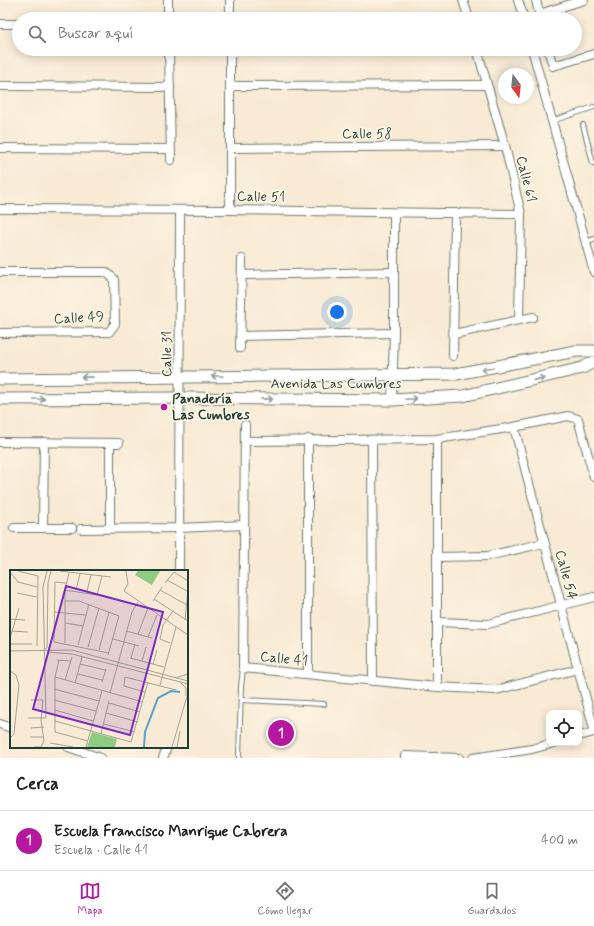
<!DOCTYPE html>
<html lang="es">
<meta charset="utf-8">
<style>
body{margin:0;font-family:Mynerve,sans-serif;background:#f2f2f2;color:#202124}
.controls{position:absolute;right:12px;bottom:12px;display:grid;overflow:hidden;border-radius:8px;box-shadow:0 2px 10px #0003}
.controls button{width:36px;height:36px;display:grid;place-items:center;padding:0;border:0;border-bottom:1px solid #e0e0e0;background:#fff;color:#202124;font:20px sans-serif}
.compass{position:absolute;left:498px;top:68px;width:36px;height:36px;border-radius:50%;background:#fff;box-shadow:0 2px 10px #0003;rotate:165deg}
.you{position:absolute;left:337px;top:312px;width:14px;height:14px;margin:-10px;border:3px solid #fff;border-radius:50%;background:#1a73e8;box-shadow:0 0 0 6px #1a73e833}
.badge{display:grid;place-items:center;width:26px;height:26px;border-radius:50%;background:#b5179e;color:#fff;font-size:13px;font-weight:700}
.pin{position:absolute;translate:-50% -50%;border:2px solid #fff;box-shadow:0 1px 4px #0006}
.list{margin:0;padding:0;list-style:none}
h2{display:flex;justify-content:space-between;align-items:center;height:52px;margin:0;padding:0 16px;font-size:17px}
h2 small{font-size:13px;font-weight:400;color:#757577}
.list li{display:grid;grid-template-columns:26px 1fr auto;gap:12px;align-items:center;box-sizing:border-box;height:60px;padding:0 16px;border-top:1px solid #e0e0e0}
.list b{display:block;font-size:15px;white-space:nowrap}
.list p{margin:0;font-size:13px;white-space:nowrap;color:#757577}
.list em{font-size:13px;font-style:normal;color:#757577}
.icon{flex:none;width:22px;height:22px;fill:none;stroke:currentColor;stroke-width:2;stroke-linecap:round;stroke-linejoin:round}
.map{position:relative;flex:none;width:594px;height:758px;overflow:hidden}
.search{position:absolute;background:#fff;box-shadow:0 2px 10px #0003;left:12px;right:12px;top:12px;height:44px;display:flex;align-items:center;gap:10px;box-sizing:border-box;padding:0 14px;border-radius:22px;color:#757577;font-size:15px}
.sheet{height:112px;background:#fff}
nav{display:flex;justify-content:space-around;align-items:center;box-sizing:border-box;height:56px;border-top:1px solid #e0e0e0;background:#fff;font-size:11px;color:#757577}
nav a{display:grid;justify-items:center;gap:2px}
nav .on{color:#b5179e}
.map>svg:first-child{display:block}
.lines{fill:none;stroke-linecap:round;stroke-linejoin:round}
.lane-casing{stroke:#6b7a6c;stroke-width:6}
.street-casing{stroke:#6b7a6c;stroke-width:10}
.secondary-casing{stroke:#6b7a6c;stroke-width:13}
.lane{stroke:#fff;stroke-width:4}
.street{stroke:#fff;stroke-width:8}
.secondary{stroke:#fff;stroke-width:11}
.oneway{stroke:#8f9e9a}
.poi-dot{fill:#b5179e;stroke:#fcf5e5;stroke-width:1.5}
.labels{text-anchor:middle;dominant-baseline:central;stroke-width:3.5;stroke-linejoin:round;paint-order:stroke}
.street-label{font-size:14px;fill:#1f3d34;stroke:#fcf5e5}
.poi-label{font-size:14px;font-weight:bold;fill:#1f3d34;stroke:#fcf5e5;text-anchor:start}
.inset-river{fill:none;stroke:#55a2ce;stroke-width:2}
.inset-road{fill:none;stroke:#a1a594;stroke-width:1}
.view{fill:#7b2cbf;fill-opacity:0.15;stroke:#7b2cbf;stroke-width:2}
.inset-edge{fill:none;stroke:#1f3d34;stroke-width:2}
</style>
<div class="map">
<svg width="594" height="758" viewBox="0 0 594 758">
<rect width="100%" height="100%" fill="#fcf5e5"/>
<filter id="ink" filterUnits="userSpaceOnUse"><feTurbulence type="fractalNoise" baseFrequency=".025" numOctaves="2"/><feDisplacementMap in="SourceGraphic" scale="8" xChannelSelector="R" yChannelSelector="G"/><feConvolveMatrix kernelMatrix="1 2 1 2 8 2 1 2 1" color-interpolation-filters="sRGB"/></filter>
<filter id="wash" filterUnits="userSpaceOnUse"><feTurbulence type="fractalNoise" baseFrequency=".012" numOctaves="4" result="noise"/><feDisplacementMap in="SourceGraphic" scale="16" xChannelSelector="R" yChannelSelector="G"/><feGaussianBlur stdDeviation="0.9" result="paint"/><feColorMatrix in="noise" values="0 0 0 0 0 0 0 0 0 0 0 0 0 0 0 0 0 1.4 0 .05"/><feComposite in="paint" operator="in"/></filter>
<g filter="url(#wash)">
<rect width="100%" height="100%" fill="#f8ead4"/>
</g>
<g filter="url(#ink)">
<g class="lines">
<defs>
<g id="lane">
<path d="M552,121l42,-14"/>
<path d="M583,125l10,38"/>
<path d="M586,242l8,-3"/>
<path d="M242,700l82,4"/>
<path d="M239,758l2,-71 2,-19"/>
</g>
<g id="street">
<path d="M168,0v19"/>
<path d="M230,0v19"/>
<path d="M463,0l6,19"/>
<path d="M518,0l6,19"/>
<path d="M536,0l4,18"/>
<path d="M539,14l45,-14"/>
<path d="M0,24h19"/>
<path d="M169,49l2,111"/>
<path d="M230,49v161"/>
<path d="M477,49l28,97 16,68 -2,106"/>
<path d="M532,49l62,223"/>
<path d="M548,49l5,17 41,-12"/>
<path d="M0,86l170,1"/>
<path d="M230,86l257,-1"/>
<path d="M0,148l170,1"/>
<path d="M230,148l275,-2"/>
<path d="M0,209l230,1 291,4"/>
<path d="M0,272h106l8,7 1,45 -6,8 -109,1"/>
<path d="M242,275l152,-3"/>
<path d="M454,334l79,-17"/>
<path d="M241,336l153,-3"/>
<path d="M240,348l2,-89"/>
<path d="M453,356l2,-143"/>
<path d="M392,400l2,-67v-120"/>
<path d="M245,425l-2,243 194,19 59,3 82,-21"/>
<path d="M514,427l80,302"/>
<path d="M308,439v235"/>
<path d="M372,440l1,241"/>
<path d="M246,441l191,-2 77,-12 54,-11 10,3 16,58"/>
<path d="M0,442l119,1"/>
<path d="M14,528h58"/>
<path d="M43,528l1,-86"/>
<path d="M110,528v-85"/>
<path d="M81,529l98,-1 65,-3"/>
<path d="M437,557l51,-1 56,-13"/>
<path d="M179,571l1,-361"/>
<path d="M437,622l51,2 106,-27"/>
<path d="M437,687v-248"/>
<path d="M0,724l11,4"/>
<path d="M579,736l15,-4"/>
<path d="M68,747l33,11"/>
<path d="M163,758l4,-11"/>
<path d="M405,758v-2l54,2"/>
<path d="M473,758l59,-9 22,-6"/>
</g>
<g id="secondary">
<path d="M0,379l456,-5 120,-23h18"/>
<path d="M0,399l180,-1 212,2 71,-4 119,-28 12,-6"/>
</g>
</defs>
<use href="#lane" class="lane-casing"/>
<use href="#street" class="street-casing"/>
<use href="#secondary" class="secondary-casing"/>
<use href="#lane" class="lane"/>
<use href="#street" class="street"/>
<use href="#secondary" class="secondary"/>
</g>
<defs><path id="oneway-shaft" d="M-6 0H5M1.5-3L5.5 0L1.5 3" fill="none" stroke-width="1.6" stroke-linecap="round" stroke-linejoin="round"/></defs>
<g class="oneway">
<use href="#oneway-shaft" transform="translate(487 369) rotate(171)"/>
<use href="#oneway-shaft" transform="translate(217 376) rotate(180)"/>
<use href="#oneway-shaft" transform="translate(87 377) rotate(179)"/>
<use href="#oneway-shaft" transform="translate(539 379) rotate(-13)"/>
<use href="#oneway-shaft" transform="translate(39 399)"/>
<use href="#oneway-shaft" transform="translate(267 399) rotate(1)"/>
<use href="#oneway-shaft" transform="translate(411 399) rotate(-3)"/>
</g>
</g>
<circle class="poi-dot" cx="164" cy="407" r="4"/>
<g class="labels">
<g class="street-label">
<text x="367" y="134">Calle 58</text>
<text transform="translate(526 179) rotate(76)">Calle 61</text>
<text transform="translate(261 197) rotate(1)">Calle 51</text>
<text transform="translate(79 318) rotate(-3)">Calle 49</text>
<text transform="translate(167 354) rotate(-90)">Calle 31</text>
<text x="336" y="384">Avenida Las Cumbres</text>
<text transform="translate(566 575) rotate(75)">Calle 54</text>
<text transform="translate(284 659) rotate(6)">Calle 41</text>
</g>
<g class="poi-label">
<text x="172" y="399">Panadería<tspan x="172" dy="16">Las Cumbres</tspan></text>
</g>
</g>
<g transform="translate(10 570)">
<rect width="178" height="178" fill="#f8ead4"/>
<path d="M128,1h22l-8,14 -17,-10zM82,162l25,7 -2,8h-28z" fill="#8fcb81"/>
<path class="inset-river" d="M134,177l1,-15 13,-34 13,-7 9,1"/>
<path class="inset-road" d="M8,1l20,5 -1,70M50,1l51,6M116,1l2,13 -4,7 64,44M0,2l8,10 19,5M157,10l20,11M56,13l-11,-1 -1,60 55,11M155,13l9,-11 14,9M55,20l32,5 5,-19M66,20l4,-16M150,20l27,15M77,21l4,-16M7,23l20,4M144,29l34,22M55,31h14l40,15 -11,39M143,31l9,-14M44,42l32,3M0,49l15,1M175,50l3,-31M55,53l18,3M2,61l16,1M116,61l26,7M128,64l10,-26M138,67l9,-22M0,68l9,-30M103,69l26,7M55,73v-53l4,-17M160,73l-10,-4 3,-14 10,-14M0,74h22M68,75l11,-41M78,77l11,-39M35,79l2,-1 1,-65 3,-12M89,80l10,-38M0,81l62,-1 116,31M37,82l25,2 116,30M120,88l34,9M121,88l4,-14M47,90l14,1M49,90l-4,17v55l33,9M132,91l4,-14M70,94l25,6M143,94l4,-14M0,101l6,4 3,10 -5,49 -4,4M68,104l24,6M45,107l88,25M165,108l13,-4M55,110l7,-23M92,112l4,-13M170,112l6,6v8M65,113l7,-26M150,115l16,-58M44,119l45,12M135,122l-21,-6 1,-9 51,13M100,123l22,-81 6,-10M21,130h12l-2,20 3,21 -3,6h-7M44,130l42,11M99,133l31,9M45,140l38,11M96,143l32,9M18,148h18l-3,-131 4,-16M45,151l76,21 17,-60M94,154l31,8M21,158l13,-1M91,164l8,-33M20,167h14M40,173l23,4M76,177l16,-56M162,177l16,-54M167,177l3,-16"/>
<path class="view" d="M56,16l97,26 -33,123 -97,-26z"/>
<rect width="178" height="178" class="inset-edge"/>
</g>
</svg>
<div class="controls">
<button><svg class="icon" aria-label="locate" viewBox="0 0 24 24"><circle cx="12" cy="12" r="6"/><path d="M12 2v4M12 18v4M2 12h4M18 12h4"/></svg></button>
</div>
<svg class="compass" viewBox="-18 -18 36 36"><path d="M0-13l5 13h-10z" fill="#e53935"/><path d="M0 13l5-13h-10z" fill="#757577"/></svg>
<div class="you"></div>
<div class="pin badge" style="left:281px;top:733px">1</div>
<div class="search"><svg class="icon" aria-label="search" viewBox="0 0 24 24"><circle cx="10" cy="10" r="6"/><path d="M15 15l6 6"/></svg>Buscar aquí</div>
</div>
<section class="sheet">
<h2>Cerca<small></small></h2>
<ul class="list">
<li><span class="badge">1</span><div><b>Escuela Francisco Manrique Cabrera</b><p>Escuela · Calle 41</p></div><em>400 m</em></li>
</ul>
</section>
<nav>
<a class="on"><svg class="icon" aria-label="map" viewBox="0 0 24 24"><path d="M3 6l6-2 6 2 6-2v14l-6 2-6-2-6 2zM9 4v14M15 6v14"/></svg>Mapa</a>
<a><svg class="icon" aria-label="directions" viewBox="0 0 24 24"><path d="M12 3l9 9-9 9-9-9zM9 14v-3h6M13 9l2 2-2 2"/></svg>Cómo llegar</a>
<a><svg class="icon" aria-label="saved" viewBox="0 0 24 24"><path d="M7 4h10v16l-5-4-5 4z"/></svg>Guardados</a>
</nav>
